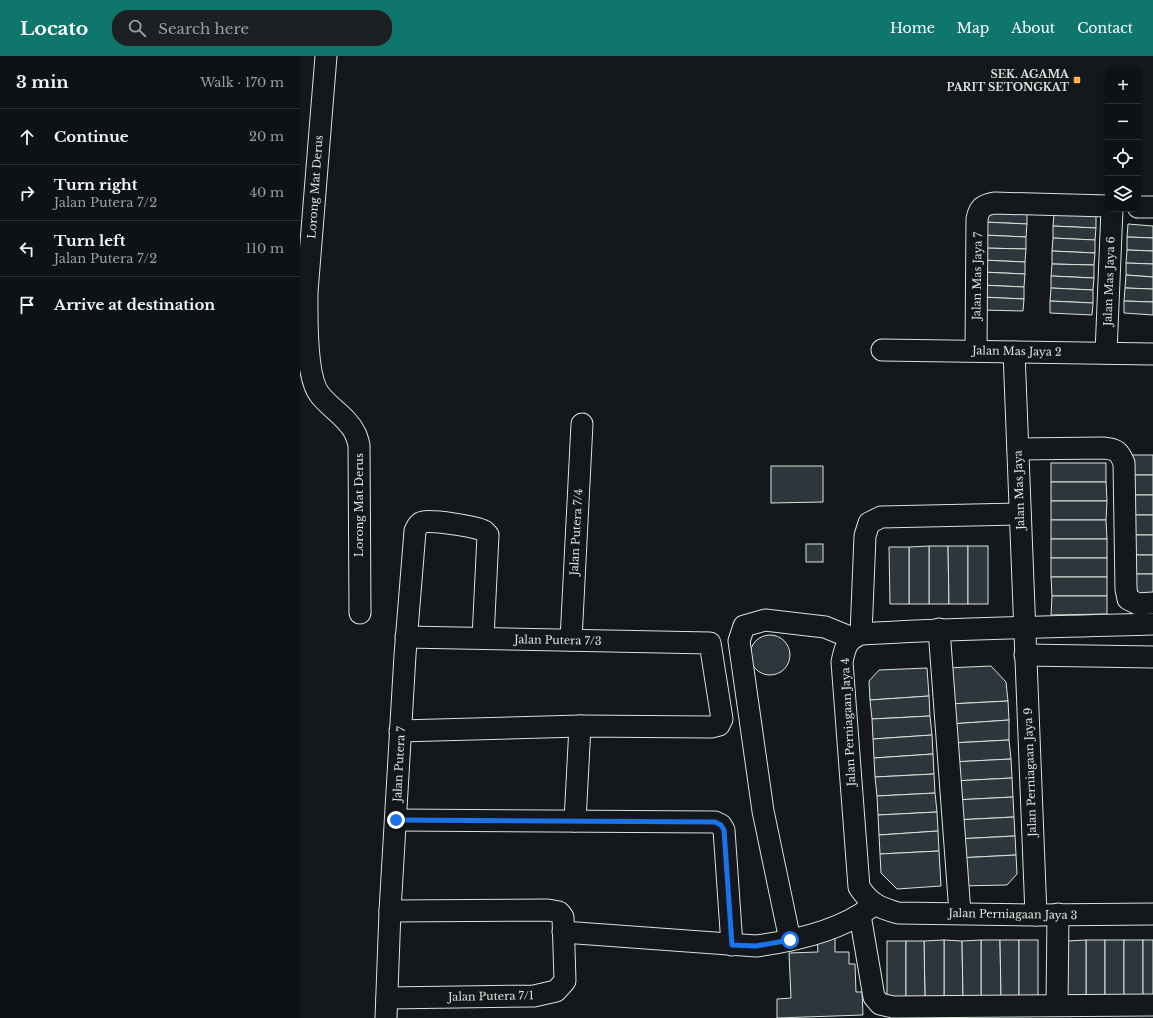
<!DOCTYPE html>
<meta charset="utf-8">
<style>
body{margin:0;font-family:"Libre Baskerville",serif;background:#1d2022;color:#f1f3f6}
.controls{position:absolute;right:12px;top:12px;display:grid;overflow:hidden;border-radius:8px;box-shadow:0 2px 6px #0003}
.controls button{width:36px;height:36px;display:grid;place-items:center;padding:0;border:0;border-bottom:1px solid #2f3234;background:#0f1215;color:#f1f3f6;font:20px sans-serif}
.stop{position:absolute;width:12px;height:12px;margin:-9px;border:3px solid #1a73e8;border-radius:50%;background:#fff}
.stop.end{background:#1a73e8;border-color:#fff;box-shadow:0 1px 4px #0008}
.list{margin:0;padding:0;list-style:none}
h2{display:flex;justify-content:space-between;align-items:center;height:52px;margin:0;padding:0 16px;font-size:17px}
h2 small{font-size:13px;font-weight:400;color:#9b9ea0}
.list li{display:grid;grid-template-columns:26px 1fr auto;gap:12px;align-items:center;box-sizing:border-box;height:56px;padding:0 16px;border-top:1px solid #2f3234}
.list b{display:block;font-size:15px;white-space:nowrap}
.list p{margin:0;font-size:13px;white-space:nowrap;color:#9b9ea0}
.list em{font-size:13px;font-style:normal;color:#9b9ea0}
.icon{flex:none;width:22px;height:22px;fill:none;stroke:currentColor;stroke-width:2;stroke-linecap:round;stroke-linejoin:round}
.map{position:relative;flex:none;width:853px;height:962px;overflow:hidden}
header{display:flex;align-items:center;gap:24px;box-sizing:border-box;height:56px;padding:0 20px;background:#0f766e;color:#fff}
header strong{font-size:19px}
nav{display:flex;gap:22px;margin-inline-start:auto;font-size:14px}
.search{width:280px;height:36px;background:#1d2022;display:flex;align-items:center;gap:10px;box-sizing:border-box;padding:0 14px;border-radius:16px;color:#9b9ea0;font-size:15px}
main{display:flex}
aside{flex:1;background:#0f1215}
.map>svg:first-child{display:block}
.building{fill:#2c363c;stroke:#d8e6dc}
.lines{fill:none;stroke-linecap:round;stroke-linejoin:round}
.minor-casing{stroke:#d8e6dc;stroke-width:23}
.minor{stroke:#14181c;stroke-width:21}
.route{stroke:#1a73e8;stroke-width:5}
.poi-dot{fill:#ffb74d;stroke:#14181c;stroke-width:1.5}
.labels{text-anchor:middle;dominant-baseline:central;stroke-width:3;stroke-linejoin:round;paint-order:stroke}
.poi-label{font-size:11px;font-weight:bold;fill:#d8e6dc;stroke:#14181c;text-anchor:end}
.street-label{font-size:11px;fill:#d8e6dc;stroke:#14181c}
</style>
<header>
<strong>Locato</strong>
<div class="search"><svg class="icon" aria-label="search" viewBox="0 0 24 24"><circle cx="10" cy="10" r="6"/><path d="M15 15l6 6"/></svg>Search here</div>
<nav><a>Home</a><a>Map</a><a>About</a><a>Contact</a></nav>
</header>
<main>
<aside>
<h2>3 min<small>Walk · 170 m</small></h2>
<ul class="list">
<li><svg class="icon" aria-label="ahead" viewBox="0 0 24 24"><path d="M12 20V5M6 11l6-6 6 6"/></svg><div><b>Continue</b></div><em>20 m</em></li>
<li><svg class="icon" aria-label="right" viewBox="0 0 24 24"><path d="M7 20v-9h11M14 6l5 5-5 5"/></svg><div><b>Turn right</b><p>Jalan Putera 7/2</p></div><em>40 m</em></li>
<li><svg class="icon" aria-label="left" viewBox="0 0 24 24"><path d="M17 20v-9H6M10 6l-5 5 5 5"/></svg><div><b>Turn left</b><p>Jalan Putera 7/2</p></div><em>110 m</em></li>
<li><svg class="icon" aria-label="arrive" viewBox="0 0 24 24"><path d="M6 21V4h12l-3 4 3 4H6"/></svg><div><b>Arrive at destination</b></div></li>
</ul>
</aside>
<div class="map">
<svg width="853" height="962" viewBox="0 0 853 962">
<rect width="100%" height="100%" fill="#14181c"/>
<g class="building">
<path d="M685,154l42,2v12l-43,-2z"/>
<path d="M754,158l42,2v12l-43,-2z"/>
<path d="M684,166l43,2 -1,13 -43,-2z"/>
<path d="M828,168l25,2v12l-26,-1z"/>
<path d="M753,170l43,2 -1,12 -42,-2z"/>
<path d="M683,179l43,2v12l-43,-1z"/>
<path d="M827,181l26,1v13l-26,-1z"/>
<path d="M753,182l42,2v13l-43,-2z"/>
<path d="M683,192l43,1 -1,13 -43,-2z"/>
<path d="M827,194l26,1v13l-27,-1z"/>
<path d="M752,195l43,2 -1,12 -42,-1z"/>
<path d="M682,204l43,2v12l-43,-2z"/>
<path d="M826,207l27,1v13l-27,-2z"/>
<path d="M752,208l42,1v13l-43,-2z"/>
<path d="M682,216l43,2 -1,13 -43,-2z"/>
<path d="M826,219l27,2v12l-28,-1z"/>
<path d="M751,220l43,2 -1,12 -42,-2z"/>
<path d="M681,229l43,2v12l-43,-2z"/>
<path d="M751,232l42,2v13l-43,-2z"/>
<path d="M825,232l28,1v13l-29,-1z"/>
<path d="M681,241l43,2 -1,12 -43,-1z"/>
<path d="M750,245l43,2 -1,12 -42,-2z"/>
<path d="M824,245l29,1v13l-29,-2z"/>
<path d="M829,399h24v20h-23z"/>
<rect x="751" y="407" width="55" height="19"/>
<path d="M471,410h52v36l-52,1z"/>
<path d="M830,419h23v20h-24z"/>
<path d="M751,426h55l1,19h-56z"/>
<rect x="829" y="439" width="24" height="20"/>
<path d="M751,445h56l-1,19h-55z"/>
<rect x="829" y="459" width="24" height="20"/>
<path d="M751,464h55l1,19h-56z"/>
<rect x="829" y="479" width="24" height="20"/>
<rect x="751" y="483" width="56" height="19"/>
<rect x="506" y="488" width="17" height="18"/>
<path d="M629,490h19l1,58h-20z"/>
<path d="M629,490v58h-20v-57z"/>
<path d="M648,490h20v58h-19z"/>
<rect x="668" y="490" width="20" height="58"/>
<path d="M589,491h20v57h-19z"/>
<rect x="829" y="499" width="24" height="19"/>
<rect x="751" y="502" width="56" height="19"/>
<rect x="829" y="518" width="24" height="20"/>
<path d="M751,521h56v19h-55z"/>
<path d="M752,540h55v18l-56,1z"/>
<circle cx="470" cy="599" r="20"/>
<path d="M691,610l15,16 2,19 -59,3 -2,-36z"/>
<path d="M627,612l2,28 -59,4 -1,-19 10,-11z"/>
<path d="M629,640l1,20 -58,3 -2,-19z"/>
<path d="M708,645l1,19 -59,4 -1,-20z"/>
<path d="M630,660l2,19 -59,4 -1,-20z"/>
<path d="M709,664v20l-58,3 -1,-19z"/>
<path d="M632,679l1,19 -59,4 -1,-19z"/>
<path d="M709,684l2,19 -59,3 -1,-19z"/>
<path d="M633,698l1,20 -59,3 -1,-19z"/>
<path d="M711,703l1,19 -59,3 -1,-19z"/>
<path d="M634,718l1,19 -58,3 -2,-19z"/>
<path d="M712,722l1,19 -59,3 -1,-19z"/>
<path d="M635,737l2,19 -59,3 -1,-19z"/>
<path d="M713,741l1,20 -59,3 -1,-20z"/>
<path d="M637,756l1,19 -59,4 -1,-20z"/>
<path d="M714,761l1,19 -59,3 -1,-19z"/>
<path d="M638,775l1,20 -59,3 -1,-19z"/>
<path d="M715,780l1,19 -59,3 -1,-19z"/>
<path d="M639,795l2,35 -44,3 -16,-16 -1,-19z"/>
<path d="M716,799l1,19 -10,11 -48,1 -2,-28z"/>
<path d="M517,881h18v15h14v12h6l1,28h6l1,23 -86,3v-19l14,-1 -2,-45 29,-1z"/>
<path d="M644,884l18,1 1,58 -19,1z"/>
<path d="M644,884v60h-19l-1,-59z"/>
<path d="M681,884h19l1,59 -20,1z"/>
<path d="M681,884v60l-18,-1 -1,-58z"/>
<path d="M700,884h19v59h-18z"/>
<rect x="719" y="884" width="19" height="59"/>
<rect x="786" y="884" width="19" height="59"/>
<path d="M786,884v59h-19v-58z"/>
<rect x="805" y="884" width="19" height="59"/>
<rect x="824" y="884" width="19" height="59"/>
<rect x="843" y="884" width="10" height="59"/>
<rect x="587" y="885" width="19" height="59"/>
<path d="M606,885h18l1,59h-19z"/>
</g>
<g class="lines">
<defs>
<g id="minor">
<path d="M26,0l-19,236c0,24 -2,85 13,103 10,13 28,23 35,38 2,4 3,8 4,12l1,168"/>
<path d="M838,151h15"/>
<path d="M582,294l271,4"/>
<path d="M676,294l1,-131c2,-11 6,-14 17,-16l114,3"/>
<path d="M714,296l22,563"/>
<path d="M806,297l6,-144"/>
<path d="M718,393l85,-1c13,1 16,3 21,15l2,126 2,10 10,5 15,-1"/>
<path d="M853,568c-97,3 -195,4 -292,10 -15,6 -16,14 -19,28l17,225c11,17 21,21 39,26l138,2 117,-1"/>
<path d="M639,573l21,284"/>
<path d="M561,578l4,-98 4,-13 12,-6 139,-3"/>
<path d="M271,584l11,-216"/>
<path d="M725,599l128,2"/>
<path d="M100,675l180,-5 131,1 8,-2 3,-6 -12,-76 -304,-6"/>
<path d="M96,764l319,2 6,3 3,5 8,115"/>
<path d="M275,765l5,-95"/>
<path d="M560,859l14,82 6,7 13,3 260,-2"/>
<path d="M263,876l193,14c38,-5 84,-15 115,-39"/>
<path d="M490,884l-27,-129 -24,-170 5,-15 21,-6 60,7 27,11"/>
<path d="M87,942l147,-2 22,-5 9,-10 -2,-64 -4,-5 -11,-2 -158,1"/>
<path d="M757,949l1,-91"/>
<path d="M86,962l4,-107 15,-256 10,-124c2,-4 3,-8 8,-9 9,-2 52,4 61,9 1,1 3,3 4,4l-5,103"/>
</g>
</defs>
<use href="#minor" class="minor-casing"/>
<use href="#minor" class="minor"/>
</g>
<g class="lines">
<path class="route" d="M96,764l319,2 6,3 3,5 8,115 24,1 34,-6"/>
</g>
<rect class="poi-dot" x="773" y="20" width="8" height="8" rx="2"/>
<g class="labels">
<g class="poi-label">
<text x="769" y="18">SEK. AGAMA<tspan x="769" dy="13">PARIT SETONGKAT</tspan></text>
</g>
<g class="street-label">
<text transform="translate(15 131) rotate(-86)">Lorong Mat Derus</text>
<text transform="translate(677 220) rotate(-89)">Jalan Mas Jaya 7</text>
<text transform="translate(809 225) rotate(-88)">Jalan Mas Jaya 6</text>
<text transform="translate(717 295) rotate(1)">Jalan Mas Jaya 2</text>
<text transform="translate(719 434) rotate(-92)">Jalan Mas Jaya</text>
<text transform="translate(59 449) rotate(-90)">Lorong Mat Derus</text>
<text transform="translate(276 476) rotate(-87)">Jalan Putera 7/4</text>
<text transform="translate(258 584) rotate(1)">Jalan Putera 7/3</text>
<text transform="translate(548 666) rotate(-93)">Jalan Perniagaan Jaya 4</text>
<text transform="translate(99 708) rotate(-87)">Jalan Putera 7</text>
<text transform="translate(730 716) rotate(-92)">Jalan Perniagaan Jaya 9</text>
<text transform="translate(713 858) rotate(1)">Jalan Perniagaan Jaya 3</text>
<text transform="translate(191 940) rotate(-1)">Jalan Putera 7/1</text>
</g>
</g>
</svg>
<div class="controls">
<button>+</button>
<button>−</button>
<button><svg class="icon" aria-label="locate" viewBox="0 0 24 24"><circle cx="12" cy="12" r="6"/><path d="M12 2v4M12 18v4M2 12h4M18 12h4"/></svg></button>
<button><svg class="icon" aria-label="layers" viewBox="0 0 24 24"><path d="M12 4l9 5-9 5-9-5zM3 14l9 5 9-5"/></svg></button>
</div>
<div class="stop" style="left:490px;top:884px"></div>
<div class="stop end" style="left:96px;top:764px"></div>
</div>
</main>
